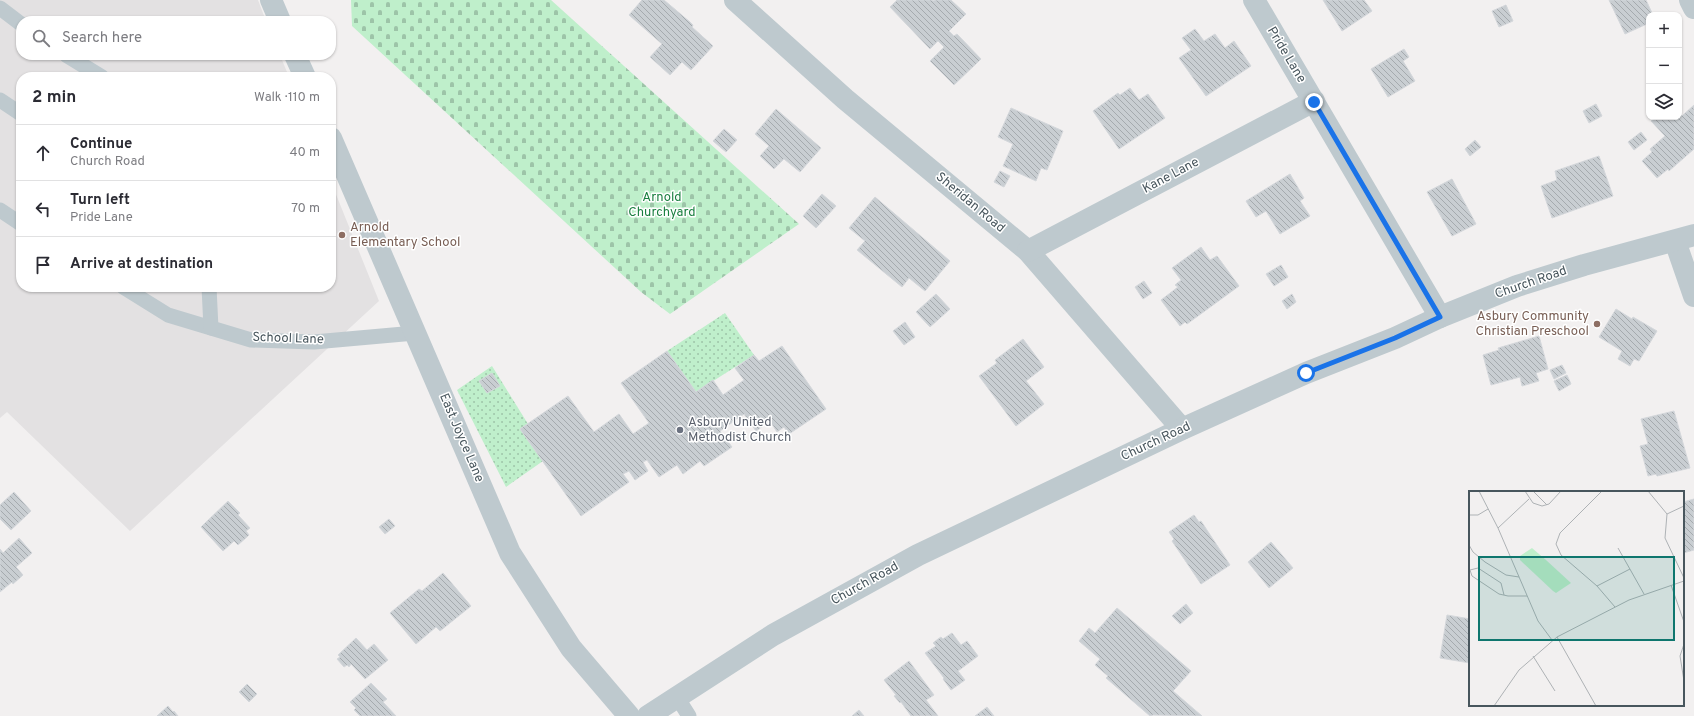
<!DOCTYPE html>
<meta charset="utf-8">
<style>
body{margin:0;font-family:Overpass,sans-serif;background:#f7f7f7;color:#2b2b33}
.controls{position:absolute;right:12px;top:12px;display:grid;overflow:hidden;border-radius:8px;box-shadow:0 1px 3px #0004}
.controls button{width:36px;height:36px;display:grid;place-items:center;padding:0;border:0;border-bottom:1px solid #e1e1e2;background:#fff;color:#2b2b33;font:20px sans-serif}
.stop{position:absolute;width:12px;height:12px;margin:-9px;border:3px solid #1a73e8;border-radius:50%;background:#fff}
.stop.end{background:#1a73e8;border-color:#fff;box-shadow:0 1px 4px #0008}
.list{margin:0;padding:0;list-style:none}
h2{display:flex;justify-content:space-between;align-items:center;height:52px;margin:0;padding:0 16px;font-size:17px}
h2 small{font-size:13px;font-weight:400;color:#7c7c81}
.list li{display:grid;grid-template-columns:26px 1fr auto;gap:12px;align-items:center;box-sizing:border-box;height:56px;padding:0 16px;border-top:1px solid #e1e1e2}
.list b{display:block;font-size:15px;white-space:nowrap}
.list p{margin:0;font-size:13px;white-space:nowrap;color:#7c7c81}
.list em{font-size:13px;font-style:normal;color:#7c7c81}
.icon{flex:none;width:22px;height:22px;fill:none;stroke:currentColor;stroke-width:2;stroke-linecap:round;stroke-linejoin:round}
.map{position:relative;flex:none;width:1694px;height:716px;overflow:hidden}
.search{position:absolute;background:#fff;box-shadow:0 1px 3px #0004;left:16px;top:16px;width:320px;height:44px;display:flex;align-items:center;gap:10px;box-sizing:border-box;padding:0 14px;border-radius:16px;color:#7c7c81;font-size:15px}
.panel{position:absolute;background:#fff;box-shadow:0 1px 3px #0004;left:16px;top:72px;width:320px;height:220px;border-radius:16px}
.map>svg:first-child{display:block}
.education{fill:#e3e1e2}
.cemetery{fill:url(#cemetery-stones)}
.park{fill:url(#park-dots)}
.building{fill:url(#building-back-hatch);stroke:#d4d7db}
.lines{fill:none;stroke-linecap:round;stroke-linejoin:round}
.service{stroke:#bec9ce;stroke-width:15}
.minor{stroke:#bec9ce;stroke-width:22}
.route{stroke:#1a73e8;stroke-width:5}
.education-dot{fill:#8d6e63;stroke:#fff;stroke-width:1.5}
.worship-dot{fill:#6b7280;stroke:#fff;stroke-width:1.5}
.labels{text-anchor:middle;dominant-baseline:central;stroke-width:3;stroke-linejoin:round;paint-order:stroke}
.street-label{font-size:13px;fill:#48565d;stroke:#fff}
.park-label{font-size:13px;fill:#187e3e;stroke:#fff}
.education-label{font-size:13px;fill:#785e54;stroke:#fff;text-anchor:start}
.worship-label{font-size:13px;fill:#5b616d;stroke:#fff;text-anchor:start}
.inset-road{fill:none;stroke:#aeb2b5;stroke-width:1}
.view{fill:#0f766e;fill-opacity:0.15;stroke:#0f766e;stroke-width:2}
.inset-edge{fill:none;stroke:#48565d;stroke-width:2}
</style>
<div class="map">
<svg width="1694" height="716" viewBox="0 0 1694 716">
<defs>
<pattern id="cemetery-stones" width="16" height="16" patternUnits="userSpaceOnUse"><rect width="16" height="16" fill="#bfefcb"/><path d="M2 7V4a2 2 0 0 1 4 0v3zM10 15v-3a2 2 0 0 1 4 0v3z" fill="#9dc4a8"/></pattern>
<pattern id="park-dots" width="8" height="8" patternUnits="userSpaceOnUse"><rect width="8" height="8" fill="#bfefcb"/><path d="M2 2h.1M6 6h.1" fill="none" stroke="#9dc4a8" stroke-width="1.8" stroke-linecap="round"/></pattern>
<pattern id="building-back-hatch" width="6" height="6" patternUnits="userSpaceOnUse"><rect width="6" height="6" fill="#c9ced2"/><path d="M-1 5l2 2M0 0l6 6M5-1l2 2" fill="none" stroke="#a5aaae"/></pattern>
</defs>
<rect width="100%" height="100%" fill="#f2f0f0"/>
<path class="education" d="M0,0h258l8,21h-245v34h259l9,22h-268v210h310v-105l48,119 -249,230 -123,-119 -7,6z"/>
<path class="cemetery" d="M351,0h200l248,224 -129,90 -29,-22 -289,-266z"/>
<g class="park">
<path d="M725,313l29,42 -58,37 -29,-41z"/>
<path d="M492,366l36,58 -8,5 23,32 -37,26 -49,-97z"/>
</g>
<g class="building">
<path d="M642,0h22l26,22 3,3 -1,2 21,19 -22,24 -9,-8 -12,13 -20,-18 12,-13 -33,-29z"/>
<path d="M897,0h35l1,1 2,-1h16l15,14 -17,17 5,5 3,-2 24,25 -27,26 -24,-24 14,-14 -6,-6 -8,8 -40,-42z"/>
<path d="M1323,0h41l8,11 -30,20z"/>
<path d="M1609,0h37l7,15h-4v8l-24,11z"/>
<path d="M1506,5l7,16 -14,6 -7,-16z"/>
<path d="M1195,29l9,12 11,-7 10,14 9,-7 17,25 -45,30 -27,-38 12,-8 -9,-12z"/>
<path d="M1404,49l5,8 -6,4 12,20 -27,16 -17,-28z"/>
<path d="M1130,88l9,12 9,-6 17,24 -46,31 -26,-38 25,-18 2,2z"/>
<path d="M1596,104l6,12 -13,7 -6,-12z"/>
<path d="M1694,105v44l-25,22 -1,-2 -11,9 -15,-17 10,-9 -2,-3 15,-13 -14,-15 5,-4h23v-4l3,3z"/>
<path d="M1011,108l52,23 -16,39 -6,-2 -5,13 -33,-15 10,-22 -15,-7z"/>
<path d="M776,109l45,39 -21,24 -16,-13 -10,10 -14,-13 9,-10 -14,-12z"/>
<path d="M724,129l13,11 -11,12 -13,-11z"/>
<path d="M1641,132l6,8 -13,10 -6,-8z"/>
<path d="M1475,140l6,7 -11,9 -5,-7z"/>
<path d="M1599,156l14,40 -61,22 -11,-32 16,-6 -2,-9z"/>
<path d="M1000,171l10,5 -6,11 -10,-5z"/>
<path d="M1290,174l14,24 -4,3 10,15 -30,18 -14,-23 -10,6 -10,-16z"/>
<path d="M1452,179l24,45 -24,12 -25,-44z"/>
<path d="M822,194l14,12 -20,22 -13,-12z"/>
<path d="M875,197l75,64 -25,30 -16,-13 -7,9 -45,-37 8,-9 -16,-13z"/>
<path d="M1201,247l9,13 7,-4 22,30 -52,38 -2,-2 -5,4 -19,-26 17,-13 -3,-2 6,-5 -9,-12z"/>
<path d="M1281,265l7,12 -14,9 -8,-12z"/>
<path d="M1144,281l8,12 -9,6 -8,-12z"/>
<path d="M936,294l14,15 -20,18 -14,-15z"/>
<path d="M1292,294l4,8 -9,7 -5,-8z"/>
<path d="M1616,309l16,10 1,-2 24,14 -18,30 -5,-2 -4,7 -12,-7 4,-8 -23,-14z"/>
<path d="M905,322l10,15 -11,8 -11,-14z"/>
<path d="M1539,336l9,33 -12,4 3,8 -17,5 -2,-9 -29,8 -8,-30 16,-5 -1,-2z"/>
<path d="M1023,339l21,28 -18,14 18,23 -28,22 -37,-50 18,-13 -2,-3z"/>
<path d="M782,346l44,63 -37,25 -5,-7 -7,5 -7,-11 -14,10 -12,-17 -24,17 12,16 -28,19 -4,-5 -17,13 -6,-9 -18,12 -12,-17 -4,2 5,9 -13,9 -6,-9 -6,3 6,8 -48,34 -61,-87 48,-33 26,36 25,-18 14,20 16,-11 -28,-40 46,-32 29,41 17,-12 10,15 21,-15 -9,-12 19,-13 5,6z"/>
<path d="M1562,365l4,8 -12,6 -4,-9z"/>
<path d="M492,373l8,13 -13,7 -8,-12z"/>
<path d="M1567,375l4,9 -12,7 -5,-10z"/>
<path d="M1674,411l16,57 -33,8 -1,-2 -8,2 -8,-30 8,-2 -7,-25z"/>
<path d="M14,492l17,19 -20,19 -11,-11v-14z"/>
<path d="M1694,499v51l-11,3v-51z"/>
<path d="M228,501l12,12 -2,2 12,13 -4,3 3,4 -11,10 -4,-4 -11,10 -22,-24z"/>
<path d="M1194,515l5,7 2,-1 29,44 -29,19 -29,-43 2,-2 -5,-7z"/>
<path d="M389,519l6,7 -10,8 -6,-7z"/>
<path d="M19,538l13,15 -16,14 7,8 -10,9 -1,-2 -12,10v-43l3,4z"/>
<path d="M1271,542l22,26 -24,20 -21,-26z"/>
<path d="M443,573l28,33 -31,25 -4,-4 -20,17 -26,-31 29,-24 3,2z"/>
<path d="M1186,604l7,9 -13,11 -8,-8z"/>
<path d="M1117,608l74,63 -18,20 29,25 -49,-1 -3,1 -44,-38 2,-2 -13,-11 5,-6 -21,-18 10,-13 6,5z"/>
<path d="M1447,615l23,4v44l-30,-5z"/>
<path d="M952,633l9,12 6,-4 11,15 -20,15 7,9 -14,10 -8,-11 1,-1 -19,-25 11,-7 -3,-3 5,-4 3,-2 2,2z"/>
<path d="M356,638l11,12 7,-6 14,16 -23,19 -14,-15 -2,3 -2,-2 -3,2 -7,-8 3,-2 -2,-2z"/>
<path d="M909,661l25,34 -8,5 12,16h-27l-10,-14 -1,1 -6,-7 2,-1 -12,-15z"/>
<path d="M371,683l16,16 -4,3 13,14h-36l-6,-6 2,-2 -6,-6z"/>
<path d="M247,684l10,10 -8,8 -10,-10z"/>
<path d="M168,706l5,6 1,-1 4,5h-21z"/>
<path d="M987,707l7,9h-19z"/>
<path d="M859,710l5,6h-12z"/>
</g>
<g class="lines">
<g class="service">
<path d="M0,8l21,16"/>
<path d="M66,55l36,22"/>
<path d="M0,100l21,14"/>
<path d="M0,210l21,14"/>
<path d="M123,287l45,28 83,25 63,2 101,-9"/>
<path d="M209,287l2,41"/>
<path d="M677,697l12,19"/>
</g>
<g class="minor">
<path d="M271,0l9,21"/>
<path d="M735,0l110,99 183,152 154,178"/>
<path d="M1254,0l186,317"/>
<path d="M1690,0l4,8"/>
<path d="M295,55l10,22"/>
<path d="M331,138l179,415 61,95 58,68"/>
<path d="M1675,241l19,55"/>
<path d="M1028,251l286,-150"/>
<path d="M648,716l125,-81 145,-80 264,-126 124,-56 89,-35 45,-21 77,-31 67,-21 110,-30"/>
</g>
</g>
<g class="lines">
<path class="route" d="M1306,373l89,-35 45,-21 -126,-215"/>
</g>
<g class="education-dot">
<circle cx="342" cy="235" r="4"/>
<circle cx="1597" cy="324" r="4"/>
</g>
<circle class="worship-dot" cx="680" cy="430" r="4"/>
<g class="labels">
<g class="street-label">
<text transform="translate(1286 55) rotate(59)">Pride Lane</text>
<text transform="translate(1171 176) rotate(-28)">Kane Lane</text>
<text transform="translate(970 203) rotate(40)">Sheridan Road</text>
<text transform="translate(1531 283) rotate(-19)">Church Road</text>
<text transform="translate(288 339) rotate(2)">School Lane</text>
<text transform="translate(461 438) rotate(67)">East Joyce Lane</text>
<text transform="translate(1156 442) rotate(-25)">Church Road</text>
<text transform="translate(865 584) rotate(-29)">Church Road</text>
</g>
<g class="park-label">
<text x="662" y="198">Arnold<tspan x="662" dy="15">Churchyard</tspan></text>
</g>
<g class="education-label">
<text x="350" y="228">Arnold<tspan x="350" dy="15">Elementary School</tspan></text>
<text x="1589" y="317" text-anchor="end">Asbury Community<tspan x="1589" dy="15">Christian Preschool</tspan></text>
</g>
<g class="worship-label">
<text x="688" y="423">Asbury United<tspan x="688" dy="15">Methodist Church</tspan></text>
</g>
</g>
<g transform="translate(1469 491)">
<rect width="215" height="215" fill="#f2f0f0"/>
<path d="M63,57l14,12 25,23 -15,10 -3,-2 -33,-31v-4z" fill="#bfefcb"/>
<path class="inset-road" d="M10,0l19,37 40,93 14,19M56,0l8,12 9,3 7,-2 12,-13M64,0l14,14M133,0l-42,42 -4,11 5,11 36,31 18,21M179,0l19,23 -2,24 19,40M198,23l17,-8M0,24h9l10,-6M29,37l31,-29M0,54l4,7 12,10 21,13 13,2M149,57l26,46M202,94l13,37M128,95l33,-17M35,104l-3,-12 -23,-15 -8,2 2,6 27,18 9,2h19M88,146l39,69M215,153l-4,12 4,25M64,165l22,35M25,215l25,-36 38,-33 72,-37 55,-19"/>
<path class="view" d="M10,66h195v83h-195z"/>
<rect width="215" height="215" class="inset-edge"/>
</g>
</svg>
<div class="controls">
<button>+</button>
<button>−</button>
<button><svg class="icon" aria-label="layers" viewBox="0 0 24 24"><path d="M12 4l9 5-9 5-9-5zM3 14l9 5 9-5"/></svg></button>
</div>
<div class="stop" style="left:1306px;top:373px"></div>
<div class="stop end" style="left:1314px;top:102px"></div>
<div class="search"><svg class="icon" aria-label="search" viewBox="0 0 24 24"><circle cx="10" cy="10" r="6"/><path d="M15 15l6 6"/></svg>Search here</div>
<section class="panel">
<h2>2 min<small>Walk · 110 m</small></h2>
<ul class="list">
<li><svg class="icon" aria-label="ahead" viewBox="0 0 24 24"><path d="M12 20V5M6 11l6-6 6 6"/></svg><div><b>Continue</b><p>Church Road</p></div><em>40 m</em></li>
<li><svg class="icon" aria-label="left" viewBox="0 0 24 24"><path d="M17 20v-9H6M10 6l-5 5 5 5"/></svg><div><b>Turn left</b><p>Pride Lane</p></div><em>70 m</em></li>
<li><svg class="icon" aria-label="arrive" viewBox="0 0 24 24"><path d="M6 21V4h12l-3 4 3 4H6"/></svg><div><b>Arrive at destination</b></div></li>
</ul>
</section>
</div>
